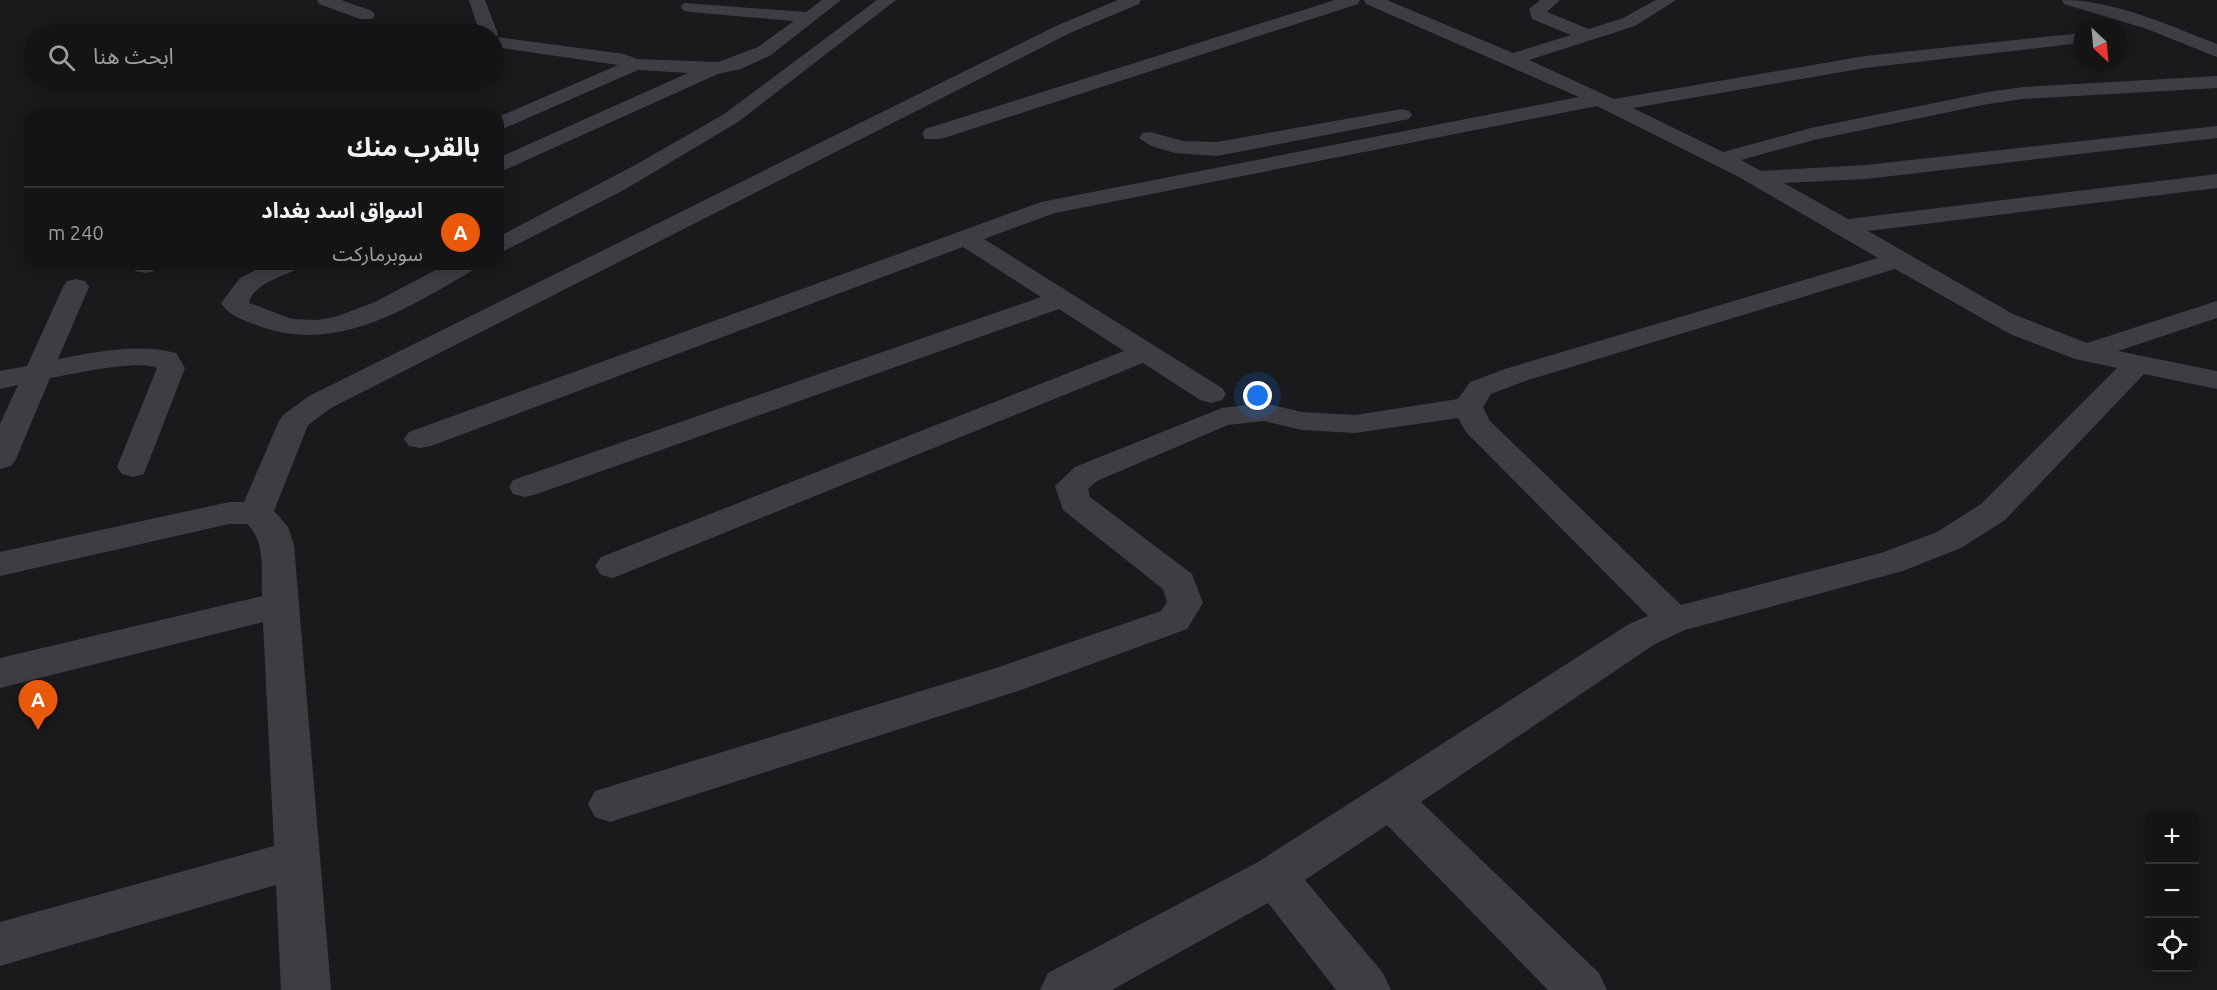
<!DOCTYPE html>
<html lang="ar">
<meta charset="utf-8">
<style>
body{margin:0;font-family:Ubuntu,"Noto Sans Arabic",sans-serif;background:#212122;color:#f1f3f6;direction:rtl}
.controls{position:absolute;right:18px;bottom:18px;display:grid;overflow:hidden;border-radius:12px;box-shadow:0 3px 15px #0003}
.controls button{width:54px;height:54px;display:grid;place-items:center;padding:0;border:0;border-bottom:2px solid #333334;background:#141415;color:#f1f3f6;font:30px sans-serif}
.compass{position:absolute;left:2073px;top:18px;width:54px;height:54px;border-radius:50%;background:#141415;box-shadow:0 3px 15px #0003;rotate:154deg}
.you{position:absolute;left:1258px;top:396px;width:21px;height:21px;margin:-15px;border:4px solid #fff;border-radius:50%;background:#1a73e8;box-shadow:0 0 0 9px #1a73e833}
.badge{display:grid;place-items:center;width:39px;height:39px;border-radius:50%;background:#ea580c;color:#fff;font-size:20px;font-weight:700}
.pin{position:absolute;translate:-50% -50px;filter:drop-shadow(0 2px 3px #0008)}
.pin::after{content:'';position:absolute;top:32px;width:21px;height:18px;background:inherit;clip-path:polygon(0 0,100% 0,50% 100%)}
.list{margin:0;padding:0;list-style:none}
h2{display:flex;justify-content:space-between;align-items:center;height:78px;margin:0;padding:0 24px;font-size:26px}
h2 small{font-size:20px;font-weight:400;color:#9d9ea0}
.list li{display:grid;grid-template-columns:39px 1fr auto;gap:18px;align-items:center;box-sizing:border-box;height:84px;padding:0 24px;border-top:2px solid #333334}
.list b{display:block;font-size:22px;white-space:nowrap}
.list p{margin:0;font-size:20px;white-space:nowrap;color:#9d9ea0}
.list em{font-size:20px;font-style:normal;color:#9d9ea0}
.icon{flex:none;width:33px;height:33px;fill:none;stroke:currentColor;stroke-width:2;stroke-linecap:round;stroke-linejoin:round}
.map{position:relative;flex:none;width:2217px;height:990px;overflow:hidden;direction:ltr}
.search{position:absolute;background:#141415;box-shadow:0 3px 15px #0003;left:24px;top:24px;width:480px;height:66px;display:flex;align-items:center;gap:15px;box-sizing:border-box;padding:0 21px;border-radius:33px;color:#9d9ea0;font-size:22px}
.panel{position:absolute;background:#141415;box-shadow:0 3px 15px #0003;left:24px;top:108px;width:480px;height:162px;border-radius:18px;direction:rtl}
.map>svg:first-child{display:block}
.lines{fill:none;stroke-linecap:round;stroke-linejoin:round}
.minor{fill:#3d3d43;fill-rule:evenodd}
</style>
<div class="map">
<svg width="2217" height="990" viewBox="0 0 2217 990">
<rect width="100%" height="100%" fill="#1a1a1c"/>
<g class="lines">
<g class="minor">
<path d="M317,0h24l31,11 3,4 -3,4h-12l-41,-15z"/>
<path d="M469,0h16l13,34 -2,3 128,17 13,5 81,3 40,-15 36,-26 -104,-9 -6,-1 -3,-4 3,-4 122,9 16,-12h19l-70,55 -30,14 -23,5 -220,99v-15l190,-85 -50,-3 -140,61v-14l120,-52 -124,-18v-13h-14z"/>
<path d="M877,0h19l-158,122 -114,68 -126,64v-17l139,-73 87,-50z"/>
<path d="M1118,0h23l-2,4 -69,29 -739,375 -23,17 -34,86 14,16 6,18 37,445h-50l-5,-105 -276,81v-44l274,-76 -11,-224 -263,66v-30l262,-62c-1,-24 4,-55 -15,-72h-18l-229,52v-24l229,-50h15l35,-81 4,-6 26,-19 749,-371z"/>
<path d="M1335,0h25l-2,4 -417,135h-16l-3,-5 3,-5z"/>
<path d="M1364,0h23l126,53 58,-18 -39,-16 -3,-10 11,-9h20l-13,12 42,17 34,-11 33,-18h20l-41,26 -106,34 85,39 251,-43 217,-23v10l-217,25 -232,40 90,44 88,-24 177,-36 35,-5 194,-11v12l-194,11 -35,5 -174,36 -73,20 20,11 105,-6 351,-39v12l-351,41 -82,4 64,36 369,-45v14l-349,43 145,83 74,29 130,-42v17l-99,33 99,20v18l-73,-15 -139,146 -44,28 -58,23 -218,59 -30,14 -234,158 178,171 8,17h-59l-161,-165 -82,55 78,93 8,17h-55l-68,-87 -156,87h-72l8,-17 210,-111 371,-238 19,-8 -182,-184 -8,-14 -103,15 -53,-3 -38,-9 -36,4 -131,56 -9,8 2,8 102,77 11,29 -16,26 -166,61 -411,132 -15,-5 -7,-13 7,-13 401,-123 165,-57 6,-9 -4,-13 -100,-79 -8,-24 20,-19 147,-59 42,-5 38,9 53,3 103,-16 12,-17 35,-13 373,-111 -141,-82 -140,-70 -542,107 -71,26 238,149 4,6 -4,6 -11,3 -11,-3 -57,-37 -530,215 -12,-3 -6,-9 6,-9 523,-206 -65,-42 -522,185 -12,3 -12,-3 -4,-7 4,-7 528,-183 -78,-50 -532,199 -11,2 -11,-2 -5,-7 5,-7 632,-230 538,-105 -213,-93zM1895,269l115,65 65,25 42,9 -136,136 -44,28 -56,21 -200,52 -191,-184 -7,-14 8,-13 34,-13z"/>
<path d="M2062,0c53,0 106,25 155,44v13l-70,-28 -83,-25z"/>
<path d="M1402,109l7,2 3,4 -3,4 -192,37 -42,-3 -24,-7 -12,-8 3,-5 8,-1 33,9 34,1z"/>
<path d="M133,264h28c-7,10 -15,10 -26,7z"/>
<path d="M267,264h35l-4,5c-16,7 -46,16 -49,34l43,16 25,1 18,-3 40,-15 72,-38h32l-4,5c-66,38 -137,86 -216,57 -15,-6 -29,-9 -38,-23l19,-25z"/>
<path d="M76,279l9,2 4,6 -31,72c39,-7 79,-16 118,-6l9,15 -41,106 -11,3 -11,-3 -5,-7 40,-99c-18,-9 -85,6 -107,10l-34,81 -5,7 -11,3v-45l18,-39 -18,4v-18l27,-5 36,-79 4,-6z"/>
</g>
</g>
</svg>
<div class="controls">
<button>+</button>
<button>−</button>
<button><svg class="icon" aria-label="locate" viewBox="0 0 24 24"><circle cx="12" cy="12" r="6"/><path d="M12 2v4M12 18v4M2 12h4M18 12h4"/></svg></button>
</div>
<svg class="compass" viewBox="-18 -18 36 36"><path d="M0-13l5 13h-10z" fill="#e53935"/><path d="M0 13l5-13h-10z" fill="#9d9ea0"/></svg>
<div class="you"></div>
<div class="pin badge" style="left:38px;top:730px">A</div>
<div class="search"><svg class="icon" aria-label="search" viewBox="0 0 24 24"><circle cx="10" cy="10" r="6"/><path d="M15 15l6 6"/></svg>ابحث هنا</div>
<section class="panel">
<h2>بالقرب منك<small></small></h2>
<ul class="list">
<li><span class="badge">A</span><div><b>اسواق اسد بغداد</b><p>سوبرماركت</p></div><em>240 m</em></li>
</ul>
</section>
</div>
